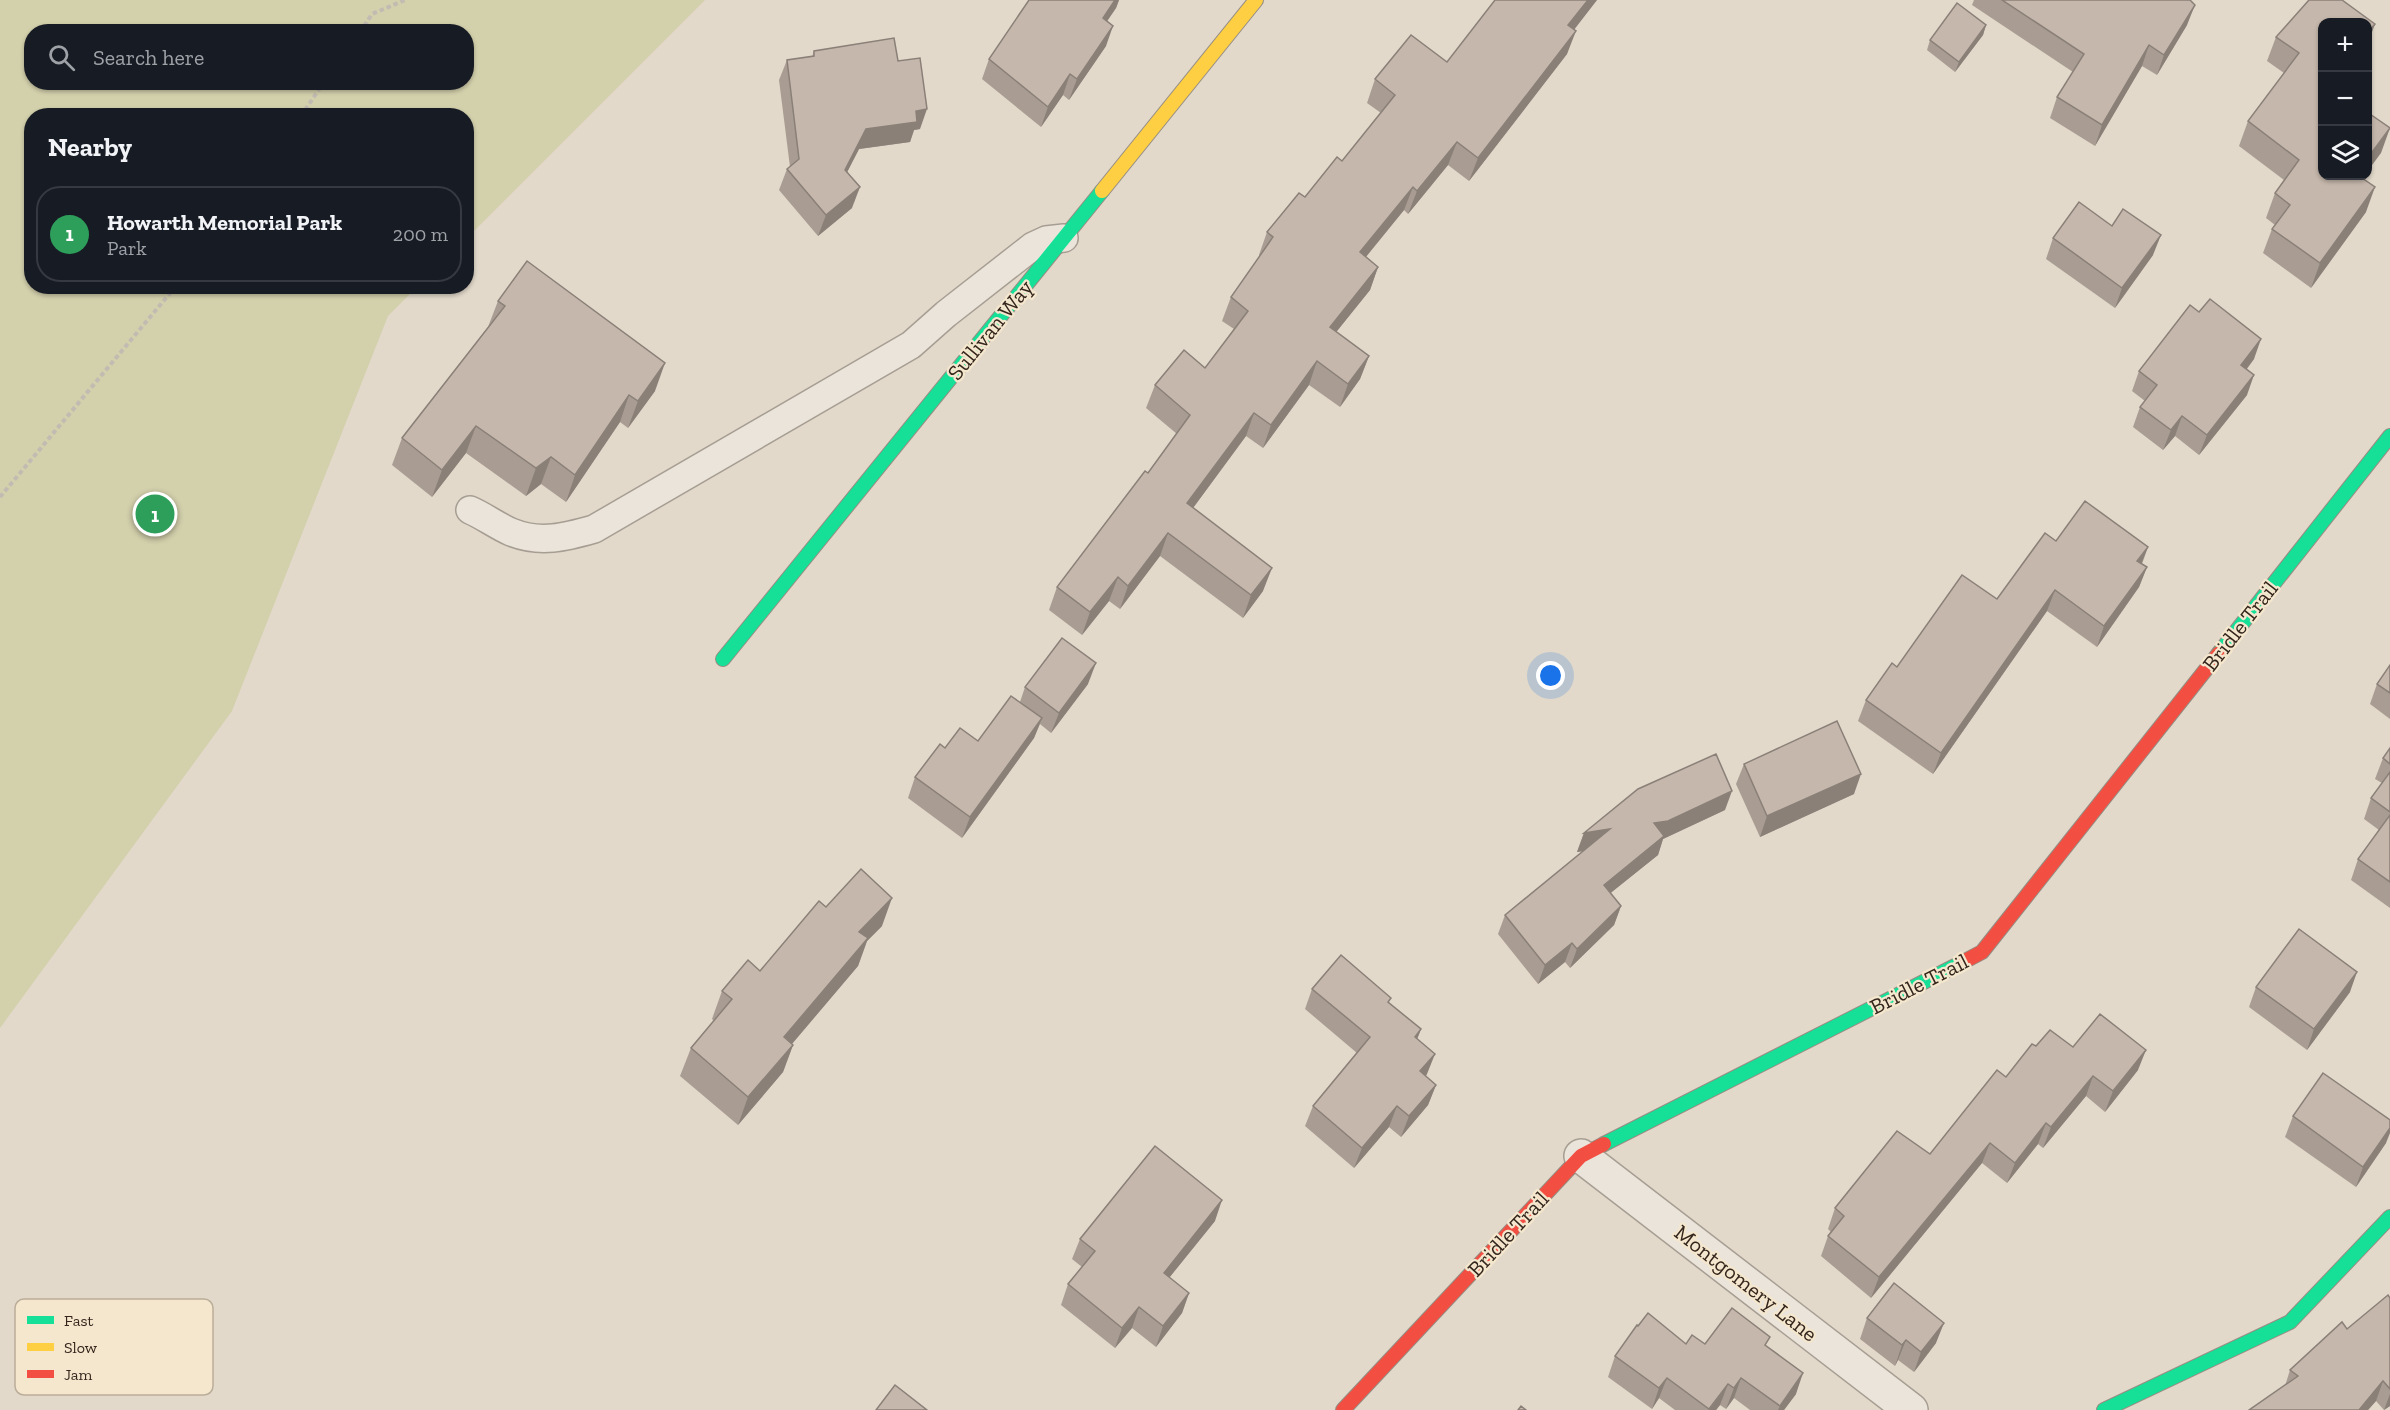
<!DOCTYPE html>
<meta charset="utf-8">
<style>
body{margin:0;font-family:"Zilla Slab",serif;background:#242831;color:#f1f3f6}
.controls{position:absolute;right:18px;top:18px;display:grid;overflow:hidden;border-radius:12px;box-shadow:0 2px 4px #0004}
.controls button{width:54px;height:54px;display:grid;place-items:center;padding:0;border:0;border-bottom:2px solid #363941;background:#171b24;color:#f1f3f6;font:30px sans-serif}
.you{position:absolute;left:1551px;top:676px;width:21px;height:21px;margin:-15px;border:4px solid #fff;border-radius:50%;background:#1a73e8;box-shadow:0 0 0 9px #1a73e833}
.badge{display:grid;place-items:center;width:39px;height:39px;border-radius:50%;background:#7c3aed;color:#fff;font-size:20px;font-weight:700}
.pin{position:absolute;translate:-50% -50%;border:3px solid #fff;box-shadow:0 2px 6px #0006}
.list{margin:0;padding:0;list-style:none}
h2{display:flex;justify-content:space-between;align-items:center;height:78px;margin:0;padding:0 24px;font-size:26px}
h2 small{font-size:20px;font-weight:400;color:#9ea1a6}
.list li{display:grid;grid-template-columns:39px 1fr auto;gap:18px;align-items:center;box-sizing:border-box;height:96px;margin:0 12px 12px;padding:0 12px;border:2px solid #363941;border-radius:24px}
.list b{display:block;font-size:22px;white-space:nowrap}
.list p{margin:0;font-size:20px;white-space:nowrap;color:#9ea1a6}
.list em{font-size:20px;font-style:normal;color:#9ea1a6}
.icon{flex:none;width:33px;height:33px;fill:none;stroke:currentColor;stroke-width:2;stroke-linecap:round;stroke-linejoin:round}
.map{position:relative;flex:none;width:2390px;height:1410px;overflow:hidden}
.search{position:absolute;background:#171b24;box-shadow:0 2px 4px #0004;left:24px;top:24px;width:450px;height:66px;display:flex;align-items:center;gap:15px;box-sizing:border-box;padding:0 21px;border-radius:24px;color:#9ea1a6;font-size:22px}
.panel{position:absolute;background:#171b24;box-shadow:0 2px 4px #0004;left:24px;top:108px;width:450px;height:186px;border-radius:24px}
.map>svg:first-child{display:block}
.green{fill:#d3d0ac;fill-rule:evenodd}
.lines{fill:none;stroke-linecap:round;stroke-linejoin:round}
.lane-casing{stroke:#a79e93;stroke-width:30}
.street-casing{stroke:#a79e93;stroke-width:36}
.fast-casing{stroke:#968d83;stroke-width:16}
.slow-casing{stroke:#968d83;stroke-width:16}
.jam-casing{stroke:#968d83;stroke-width:16}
.path{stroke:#c2bbb2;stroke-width:4;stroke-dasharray:4.5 3;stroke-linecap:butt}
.lane{stroke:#eae4da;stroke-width:27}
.street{stroke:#eae4da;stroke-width:33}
.fast{stroke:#16e098;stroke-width:14}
.slow{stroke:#ffcf43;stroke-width:14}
.jam{stroke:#f24e42;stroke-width:14}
.wall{fill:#a99d93}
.shaded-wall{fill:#8a8078}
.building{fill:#c5b7ab;stroke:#8a8078;stroke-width:1.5}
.labels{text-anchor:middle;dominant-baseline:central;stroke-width:4.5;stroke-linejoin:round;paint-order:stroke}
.street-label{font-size:22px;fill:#34261c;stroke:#f4e7ce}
.key{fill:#f4e7ce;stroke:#baad99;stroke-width:1.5}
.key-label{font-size:16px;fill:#34261c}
</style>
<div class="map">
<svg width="2390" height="1410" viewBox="0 0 2390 1410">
<rect width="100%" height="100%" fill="#e2d9ca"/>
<path class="green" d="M0,0h705l-238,238 -1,-122h-434v170l385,1 -29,29 -156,395 -232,317zM32,32h434v50h-434z"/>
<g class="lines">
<defs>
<path id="lane" d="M470,510c14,6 27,16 41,22 29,12 55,5 83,-3l317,-184 35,-31 87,-68 13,-6 18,-2"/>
<path id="street" d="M1581,1156l330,254"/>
<g id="fast">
<path d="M2219,653l171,-217"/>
<path d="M723,659l379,-468"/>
<path d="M1604,1144l361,-183"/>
<path d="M2104,1410l186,-88 100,-105"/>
</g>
<path id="slow" d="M1102,191l154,-191"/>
<g id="jam">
<path d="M1965,961l17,-9 237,-299"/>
<path d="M1343,1410l238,-254 23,-12"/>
</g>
</defs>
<use href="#lane" class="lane-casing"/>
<use href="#street" class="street-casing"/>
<use href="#fast" class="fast-casing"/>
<use href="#slow" class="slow-casing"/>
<use href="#jam" class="jam-casing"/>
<g class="path">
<path d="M360,32l12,-18 33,-14"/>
<path d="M301,116l23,-34"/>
<path d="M0,497l176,-211"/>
</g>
<use href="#lane" class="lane"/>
<use href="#street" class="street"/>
<use href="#fast" class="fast"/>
<use href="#slow" class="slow"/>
<use href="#jam" class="jam"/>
</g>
<g class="wall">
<path d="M1029,0h90l-3,8 -9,13 -1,25 -37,54 -6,-5 -22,32 -59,-48 7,-20z"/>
<path d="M1597,0l-23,29 -7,25 -98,127 -21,-16 -40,49 -4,-4 -38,47 12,10 -8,23 -34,42 33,24 -9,23 -20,28 -31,-22 -46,63 -17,-12 -53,72 70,83 -20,27 -83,-62 -40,53 -11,-8 -27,34 -33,-25 8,-23 91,-114 29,-39 -31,-26 9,-23 50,-17 29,-39 -12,-8 9,-24 29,-41 -1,-1 8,-23 38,-35 37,-36 39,-48 -14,-10 8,-24 72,-17z"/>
<path d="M1974,0h216l-3,25 -30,50 -15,-9 -47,80 -45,-28 7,-21 16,-25 -101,-67z"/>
<path d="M2322,22v154l41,2 3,34 -55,76 -48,-35 9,-24 3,-4 -9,-7 9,-25 9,-13 -45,-34 9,-25 36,-48 -17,-12 9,-24z"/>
<path d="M1986,25l-3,10 -28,37 -28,-22 3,-10z"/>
<path d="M814,51l84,10 22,68 -6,1 -4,12 -51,7 -12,23 5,36 -34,28 -39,-46 8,-21 3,-2 -11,-87 8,-20 25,-3z"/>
<path d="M2053,238l100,17 -38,53 -69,-49z"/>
<path d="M498,301l157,90 -27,37 -8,-6 -54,80 -25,-18 -15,12 -60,-43 -34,44 -40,-32 10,-27 86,-111z"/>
<path d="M2254,359l-7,10v26l-48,60 -24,-19 -12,14 -30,-23 7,-20 5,-6 -13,-10 7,-20z"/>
<path d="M2056,541l92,6 -6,17 5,3 -8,20 -42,60 -50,-36 -114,163 -75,-53 8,-21 31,-33 100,-68z"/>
<path d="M2390,665v54l-20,-15 7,-20z"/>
<path d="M1088,684l-37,49 -11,-9 -6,14 -72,100 -54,-40 7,-21 30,-29 33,-7 42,-39 5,-15z"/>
<path d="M2390,748v160l-39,-28 7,-21 21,-29 -15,-11 7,-21 11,-15 -7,-4 8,-21z"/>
<path d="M1744,764l110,30 -94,43 -24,-53z"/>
<path d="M1725,810l-62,29 -5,16 -48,38 11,13 -7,19 -44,43 -5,-6 -27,22 -40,-50 7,-19 79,-64 -7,1 7,-19z"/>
<path d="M826,907l56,19 -15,15 -9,25 -66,78 1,1 -10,27 -45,53 -58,-49 11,-28 23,-27 -2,-2 10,-28 38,-20z"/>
<path d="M2256,987l94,5 -43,58 -58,-43z"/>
<path d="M1312,989l77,14 32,26 -4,10 10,35 -1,2 10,9 -8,20 -27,32 -12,-10 -35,41 -49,-42 8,-20 44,-53 -52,-44z"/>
<path d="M2036,1046l37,1 65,23 -33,42 -19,-16 -43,52 -5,-4 -31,39 -25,-20 -111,135 -50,-42 7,-20 3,-4 -3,-3 7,-21 95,-54z"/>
<path d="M2293,1116l93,27 -30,44 -71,-50z"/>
<path d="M1215,1221l-46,57 20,15 -7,20 -26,34 -24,-19 -17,20 -54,-43 7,-21 14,-17 -10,-8 8,-20z"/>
<path d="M2390,1298v108l-6,4 -8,-9 -8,9h-119l36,-24 5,-16z"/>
<path d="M1867,1318l69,25 -22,29 -16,-12 -3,6 -35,-27z"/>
<path d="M1705,1344l62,3 29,47 -12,16h-34l-16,-12 -8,11 -6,-4 -4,5h-41l-16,-12 -7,11 -44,-32 7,-21z"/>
</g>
<g class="shaded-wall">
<path d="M1115,0h4l-3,8 -21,31 8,-21z"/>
<path d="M1588,0h9l-37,48 8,-23z"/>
<path d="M2195,5l-8,20 -30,50 7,-20z"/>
<path d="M2375,24l-8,22v-13z"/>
<path d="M1986,25l-3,10 -28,37 4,-10z"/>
<path d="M1113,26l-7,20 -37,54 8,-21z"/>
<path d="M1576,31l-9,23 -98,127 9,-23z"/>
<path d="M2149,45l-7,21 -47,80 7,-21z"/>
<path d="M1070,74l-7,21 -22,32 7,-20z"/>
<path d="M927,109l-7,20 -6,1 -4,12 -51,7 -21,41 7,-20 21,-41 50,-18z"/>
<path d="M2390,128l-9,25 -14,19v-13z"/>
<path d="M1457,142l-9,23 -40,49 9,-23z"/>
<path d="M860,187l-8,21 -34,28 8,-21z"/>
<path d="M1413,187l-9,23 -53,65 9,-23z"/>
<path d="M2375,187l-9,25 -55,76 9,-25z"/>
<path d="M2161,235l-8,20 -38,53 7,-20z"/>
<path d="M1378,267l-8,23 -49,61 9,-24z"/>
<path d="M2261,339l-7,20 -20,26 7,-20z"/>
<path d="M1369,356l-9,23 -20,28 8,-23z"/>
<path d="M1317,361l-8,24 -46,63 8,-23z"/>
<path d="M665,363l-10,28 -27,37 10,-27z"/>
<path d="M2254,375l-7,20 -48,60 8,-20z"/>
<path d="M629,395l-9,27 -54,80 9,-27z"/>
<path d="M1254,413l-8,23 -67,91 8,-24z"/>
<path d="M2182,416l-7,20 -12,14 8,-20z"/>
<path d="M476,426l-10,27 -34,44 10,-27z"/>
<path d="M551,457l-10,27 -15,12 10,-28z"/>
<path d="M1168,533l-8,23 -40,53 8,-23z"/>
<path d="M2148,547l-8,20 -3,-6z"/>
<path d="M2147,567l-8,20 -42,60 7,-21z"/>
<path d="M1272,568l-9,23 -20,27 8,-23z"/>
<path d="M1118,577l-9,24 -27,34 8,-23z"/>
<path d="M2055,590l-8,21 -114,163 8,-21z"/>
<path d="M1096,663l-8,21 -37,49 8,-20z"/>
<path d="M1042,718l-8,20 -72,100 8,-21z"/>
<path d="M1861,774l-7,20 -94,43 7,-21z"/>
<path d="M1732,791l-7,19 -62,29 -5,16 -61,49 7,-19 50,-62z"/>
<path d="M1610,829l-7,19 -26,4 7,-19z"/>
<path d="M892,898l-10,28 -15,15 -9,25 -84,99 10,-28 75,-105z"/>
<path d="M1621,906l-7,19 -44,43 7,-19z"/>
<path d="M1572,943l-7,19 -27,22 7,-19z"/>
<path d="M2357,972l-7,20 -43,58 7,-21z"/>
<path d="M1421,1029l-8,21 2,-13z"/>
<path d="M793,1045l-10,27 -45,53 10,-28z"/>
<path d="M2146,1050l-8,20 -33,42 8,-21z"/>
<path d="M1435,1054l-8,20 -15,17 8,-20z"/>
<path d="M2093,1076l-7,20 -43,52 8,-21z"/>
<path d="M1436,1085l-8,20 -27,32 8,-21z"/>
<path d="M1397,1106l-8,21 -35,41 8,-20z"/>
<path d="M2046,1123l-8,21 -31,39 8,-20z"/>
<path d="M2390,1128v5l-4,10 -30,44 7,-20z"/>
<path d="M1990,1143l-8,20 -111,135 8,-21z"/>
<path d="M1222,1200l-7,21 -59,73 8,-21z"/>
<path d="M1189,1293l-7,20 -26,34 7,-21z"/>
<path d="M1139,1307l-7,21 -17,20 7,-20z"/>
<path d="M1944,1323l-8,20 -22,29 7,-20z"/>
<path d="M1906,1340l-8,20 -3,6 7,-21z"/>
<path d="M1803,1373l-7,21 -12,16h-6l2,-4z"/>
<path d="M1667,1378l-8,20 -7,11 7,-21z"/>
<path d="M1741,1378l-7,20 -8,11 8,-21z"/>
<path d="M2383,1381l-7,20 -8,9h-9z"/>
<path d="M1728,1384l-8,21 -4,5h-7z"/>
<path d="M2390,1394v12l-6,4z"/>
</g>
<g class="building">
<path d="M1029,0h86l-12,18 10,8 -36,53 -7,-5 -22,33 -59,-48z"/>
<path d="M1495,0h93l-20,25 8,6 -98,127 -21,-16 -40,49 -4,-4 -53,65 18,15 -48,60 39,29 -21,28 -31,-23 -46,64 -17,-12 -67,90 85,65 -21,27 -83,-62 -40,53 -10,-9 -28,35 -33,-25 88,-116 3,2 42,-58 -35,-30 29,-35 21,18 43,-57 -17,-14 42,-60 -6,-5 32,-39 6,4 32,-40 5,4 53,-66 -20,-16 36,-44 36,27z"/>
<path d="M2002,0h188l5,5 -31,50 -15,-10 -47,80 -45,-28 27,-43z"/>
<path d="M2309,0h33l33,24 -8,9v-11h-45v154h37l16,11 -55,76 -48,-34 18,-24 -15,-12 24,-33 -51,-39 51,-68 -23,-16z"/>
<path d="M1957,3l29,22 -27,37 -29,-22z"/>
<path d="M894,38l4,23 22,-3 7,51 -11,2 1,11 -51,7 -21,41 15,17 -34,28 -39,-46 12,-10 -12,-99 27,-4v-5z"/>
<path d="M2367,112l23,16 -23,31z"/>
<path d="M2079,202l33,24 11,-17 38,26 -39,53 -69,-50z"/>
<path d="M527,261l138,102 -27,38 -9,-6 -54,80 -24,-18 -15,11 -60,-42 -34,44 -40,-32 103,-132 -7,-5z"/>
<path d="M2210,299l51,40 -20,26 13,10 -47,60 -25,-19 -11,14 -31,-23 17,-22 -18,-14 51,-66 9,7z"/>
<path d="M2085,501l63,46 -11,14 10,6 -43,59 -49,-36 -114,163 -75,-53 26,-37 5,4 65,-92 35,24 48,-66 11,8z"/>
<path d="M1062,638l34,25 -37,50 -34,-26z"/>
<path d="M2390,665v28l-13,-9z"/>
<path d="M1011,696l31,22 -72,99 -55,-40 25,-33 5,4 15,-20 18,13z"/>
<path d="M1837,721l24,53 -94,42 -23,-52z"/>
<path d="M2390,748v16l-7,-6z"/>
<path d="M1716,754l16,37 -64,30 -14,2 10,13 -60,49 17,21 -44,43 -5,-6 -27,22 -40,-50 105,-86 -26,4 54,-44z"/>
<path d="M2390,772v40l-19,-14z"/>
<path d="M2390,815v67l-32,-23z"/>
<path d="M861,869l31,29 -33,34 9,6 -84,99 9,8 -45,52 -57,-49 41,-49 -10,-8 26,-31 12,11 59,-70 7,6z"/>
<path d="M2299,929l58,43 -43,57 -58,-42z"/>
<path d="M1341,955l50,43 -3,4 33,27 -6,8 20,17 -15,17 16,14 -27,31 -12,-10 -35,42 -49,-42 57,-69 -58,-48z"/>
<path d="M2100,1014l46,36 -33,41 -20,-15 -42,51 -5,-4 -31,40 -25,-20 -111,134 -51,-41 16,-20 -9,-8 62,-77 33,23 67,-84 9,7 26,-33 4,2 14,-16 23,17z"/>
<path d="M2323,1073l67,47v8l-27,39 -70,-51z"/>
<path d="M1155,1146l67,54 -58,73 25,20 -26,33 -24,-19 -17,21 -54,-44 27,-33 -15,-12z"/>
<path d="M1894,1283l50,40 -23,29 -15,-12 -4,5 -35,-27z"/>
<path d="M2388,1295l2,3v91l-7,-8 -24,29h-110l49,-34 -8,-6 52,-48 5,7z"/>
<path d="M1732,1308l38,29 -5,8 38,28 -23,33 -39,-28 -7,10 -6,-4 -19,25 -42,-31 -8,10 -44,-32 22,-31 1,1 10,-13 38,31 6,-9 13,9z"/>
<path d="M895,1385l32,25h-51z"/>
<path d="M1521,1406l5,4h-8z"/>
</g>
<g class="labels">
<g class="street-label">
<text transform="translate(990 330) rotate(-51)">Sullivan Way</text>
<text transform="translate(2240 626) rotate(-52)">Bridle Trail</text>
<text transform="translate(1919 984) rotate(-27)">Bridle Trail</text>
<text transform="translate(1508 1234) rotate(-47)">Bridle Trail</text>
<text transform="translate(1746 1283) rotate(38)">Montgomery Lane</text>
</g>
</g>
<rect x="15" y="1299" width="198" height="96" rx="9" class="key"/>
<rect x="27" y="1316" width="27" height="8" fill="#16e098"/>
<rect x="27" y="1343" width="27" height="8" fill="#ffcf43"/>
<rect x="27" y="1370" width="27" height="8" fill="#f24e42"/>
<g class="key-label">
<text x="64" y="1326">Fast</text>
<text x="64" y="1353">Slow</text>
<text x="64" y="1380">Jam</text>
</g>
</svg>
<div class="controls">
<button>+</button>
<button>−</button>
<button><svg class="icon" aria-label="layers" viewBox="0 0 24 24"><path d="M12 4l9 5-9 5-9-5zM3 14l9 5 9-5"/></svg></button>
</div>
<div class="you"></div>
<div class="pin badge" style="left:155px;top:514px;background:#2e9e5b">1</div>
<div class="search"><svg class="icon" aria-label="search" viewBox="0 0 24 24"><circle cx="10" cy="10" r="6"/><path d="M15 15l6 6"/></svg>Search here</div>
<section class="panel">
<h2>Nearby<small></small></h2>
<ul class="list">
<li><span class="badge" style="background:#2e9e5b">1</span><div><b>Howarth Memorial Park</b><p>Park</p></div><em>200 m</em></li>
</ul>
</section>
</div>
